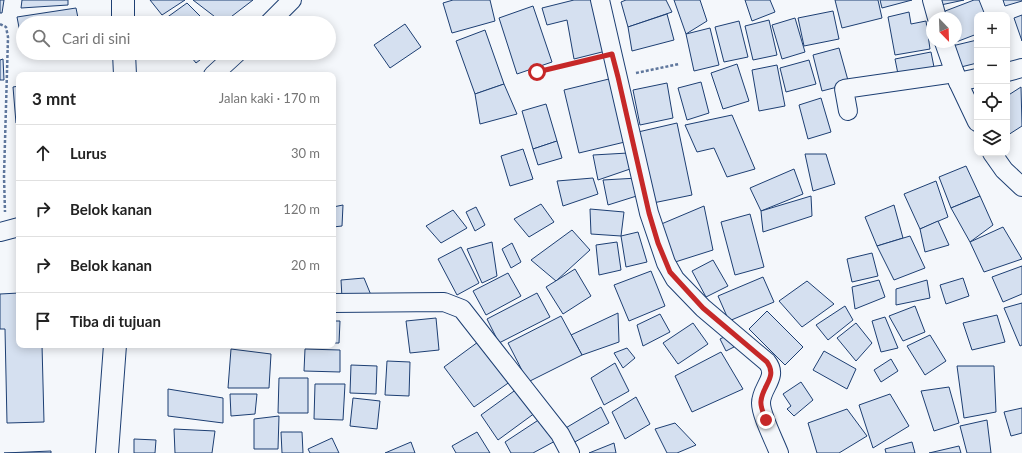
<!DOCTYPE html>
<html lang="id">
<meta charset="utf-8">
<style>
body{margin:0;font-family:Lato,sans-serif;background:#f6f6f6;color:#222}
.controls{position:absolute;right:12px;top:12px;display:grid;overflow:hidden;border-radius:8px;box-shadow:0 2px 10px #0003}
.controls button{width:36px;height:36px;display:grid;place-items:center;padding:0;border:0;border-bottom:1px solid #e0e0e0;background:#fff;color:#222;font:20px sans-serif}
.compass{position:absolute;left:926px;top:12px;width:36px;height:36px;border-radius:50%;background:#fff;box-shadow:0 2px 10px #0003;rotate:157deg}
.stop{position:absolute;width:12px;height:12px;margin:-9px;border:3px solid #c62828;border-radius:50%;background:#fff}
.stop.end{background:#c62828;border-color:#fff;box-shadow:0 1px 4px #0008}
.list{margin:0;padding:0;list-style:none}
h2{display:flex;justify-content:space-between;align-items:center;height:52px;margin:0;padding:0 16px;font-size:17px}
h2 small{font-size:13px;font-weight:400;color:#767676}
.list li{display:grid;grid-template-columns:26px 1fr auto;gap:12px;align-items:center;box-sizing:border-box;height:56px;padding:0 16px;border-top:1px solid #e0e0e0}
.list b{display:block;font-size:15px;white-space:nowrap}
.list em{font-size:13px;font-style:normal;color:#767676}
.icon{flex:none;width:22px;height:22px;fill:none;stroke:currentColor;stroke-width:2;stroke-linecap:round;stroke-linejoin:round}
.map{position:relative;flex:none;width:1022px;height:453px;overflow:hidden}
.search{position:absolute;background:#fff;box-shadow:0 2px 10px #0003;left:16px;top:16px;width:320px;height:44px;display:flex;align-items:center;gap:10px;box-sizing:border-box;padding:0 14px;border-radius:22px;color:#767676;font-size:15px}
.panel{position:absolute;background:#fff;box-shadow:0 2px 10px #0003;left:16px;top:72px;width:320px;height:276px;border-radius:8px}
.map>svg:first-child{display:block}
.building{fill:#d5e0f0;stroke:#1d3f73}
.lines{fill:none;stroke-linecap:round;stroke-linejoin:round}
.street-casing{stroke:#1d3f73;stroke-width:20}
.secondary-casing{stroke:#1d3f73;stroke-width:24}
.path{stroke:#5e769c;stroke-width:2.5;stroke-dasharray:3 2;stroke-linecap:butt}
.street{stroke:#f4f7fb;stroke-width:18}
.secondary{stroke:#f4f7fb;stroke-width:22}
.route{stroke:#c62828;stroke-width:5}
</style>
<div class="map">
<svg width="1022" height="453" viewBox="0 0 1022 453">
<rect width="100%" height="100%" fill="#f4f7fb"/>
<g class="building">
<path d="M0,0h4l-2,13h-2z"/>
<path d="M22,0h46v5l-47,3z"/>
<path d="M150,0h35l-23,15z"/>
<path d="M193,0h60l-30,23z"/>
<path d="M453,0h37l5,21 -43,12 -9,-30z"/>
<path d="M574,0h19l13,51 -32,8 -7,-39 -20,5 -5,-17z"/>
<path d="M626,0h40l6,12 -44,15 -7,-25z"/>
<path d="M674,0h26l7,21 -21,13z"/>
<path d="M745,0h25l5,12 -23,9z"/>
<path d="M835,0h43l4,18 -40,10z"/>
<path d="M880,0h32l-30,8z"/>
<path d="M934,0h30l-28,6z"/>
<path d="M974,0h5l6,15h-8v19l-21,8v-24h-14l-2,-5z"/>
<path d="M1003,0h19v1l-17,5z"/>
<path d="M187,3l20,20h-43l-2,-2z"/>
<path d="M533,6l19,56 -35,12 -18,-56z"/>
<path d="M76,8l3,15h-56v15h-2l-4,-21z"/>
<path d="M833,11l6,28 -35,7 -6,-28z"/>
<path d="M909,12l2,12 15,-3 4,28 -35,6 -7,-38z"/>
<path d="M667,14l7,26 -42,11 -4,-24z"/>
<path d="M1022,15v26l-8,-23z"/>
<path d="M795,18l10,34 -23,7 -10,-34z"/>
<path d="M769,20l8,35 -24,5 -8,-34z"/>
<path d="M739,21l9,36 -24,5 -9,-35z"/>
<path d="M405,24l16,23 -31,21 -16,-23z"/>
<path d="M710,28l9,37 -25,6 -8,-37z"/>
<path d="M485,30l19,54 -29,10 -19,-53z"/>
<path d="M977,40v23l-20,5 -5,-22z"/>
<path d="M839,48l10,36 -27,7 -9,-36z"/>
<path d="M931,52l5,25 -36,7 -5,-25z"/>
<path d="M188,53h21l-13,10z"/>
<path d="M3,59l1,21h-4v-20z"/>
<path d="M809,60l7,24 -30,8 -6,-24z"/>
<path d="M737,64l12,37 -26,8 -12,-36z"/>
<path d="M777,65l8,41 -26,5 -7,-41z"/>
<path d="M613,78l16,63 -50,12 -15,-63z"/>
<path d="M701,82l8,31 -22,7 -9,-32z"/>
<path d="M667,83l6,35 -33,7 -7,-35z"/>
<path d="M504,84l13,30 -37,10 -5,-30z"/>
<path d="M19,86v37h-3l-3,-36z"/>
<path d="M1021,87l1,39 -14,9 -1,-39z"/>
<path d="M821,98l10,34 -23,7 -9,-34z"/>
<path d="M546,104l11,37 -24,8 -11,-38z"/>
<path d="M732,115l23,54 -28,8 -13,-29 -17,4 -12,-27z"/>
<path d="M677,123l15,72 -39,8 -15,-71z"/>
<path d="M557,141l5,17 -24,7 -5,-16z"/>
<path d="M523,149l10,30 -23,7 -9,-30z"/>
<path d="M628,153l5,15 -35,12 -5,-25z"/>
<path d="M805,154h21l9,30 -22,7z"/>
<path d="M966,166l14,30 -29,12 -12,-31z"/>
<path d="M794,169l9,25 -42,17 -11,-23z"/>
<path d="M593,178l5,16 -35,12 -6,-25z"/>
<path d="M638,178l5,16 -35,11 -5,-25z"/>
<path d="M936,181l12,36 -28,12 -16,-35z"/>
<path d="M811,196l1,20 -49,16 -2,-21z"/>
<path d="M980,196l13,29 -23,17 -19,-34z"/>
<path d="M541,204l13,18 -25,15 -15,-18z"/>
<path d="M343,205l-1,21 -9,1v-20z"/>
<path d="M894,205l9,33 -26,8 -12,-29z"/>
<path d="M704,206l9,44 -41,13 -13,-38z"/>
<path d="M476,207l9,18 -10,6 -9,-19z"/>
<path d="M590,209l34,3 -3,24 -30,-2z"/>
<path d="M453,210l14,18 -26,15 -15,-17z"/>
<path d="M750,214l14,53 -29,8 -14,-53z"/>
<path d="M938,221l11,24 -24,7 -5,-23z"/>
<path d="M1003,227l19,32 -38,13 -14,-30z"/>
<path d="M572,230l18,20 -34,31 -25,-21z"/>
<path d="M638,232l9,30 -21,5 -5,-31z"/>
<path d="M910,236l15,32 -31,12 -17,-34z"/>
<path d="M492,242l5,34 -15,7 -15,-34z"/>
<path d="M617,242l4,28 -22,5 -3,-30z"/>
<path d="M512,243l9,19 -10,6 -9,-19z"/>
<path d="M461,247l18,36 -22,12 -19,-36z"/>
<path d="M872,253l6,23 -26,6 -5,-23z"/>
<path d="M713,260l15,26 -22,11 -14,-26z"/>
<path d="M1022,266v28l-19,8 -11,-25z"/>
<path d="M575,269l16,27 -28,18 -17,-27z"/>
<path d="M651,271l14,35 -36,15 -15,-36z"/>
<path d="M508,273l13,23 -35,19 -13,-24z"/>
<path d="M763,277l11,25 -45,19 -11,-25z"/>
<path d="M364,278l9,22 -31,-2 -1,-18z"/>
<path d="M963,278l6,18 -23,8 -6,-19z"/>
<path d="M879,280l6,17 -30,12 -3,-22z"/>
<path d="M927,280l3,18 -34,7v-16z"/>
<path d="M807,281l27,23 -32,23 -23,-26z"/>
<path d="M19,293v52h23l2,77 -37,1 -2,-94h-5v-35z"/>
<path d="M537,293l13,24 -51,26 -12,-24z"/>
<path d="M1022,303v42l-2,1 -16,-38z"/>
<path d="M845,306l8,14 -25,20 -12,-15z"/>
<path d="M915,306l10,26 -22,9 -14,-25z"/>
<path d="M767,311l36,36 -18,18 -36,-36z"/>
<path d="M618,313l1,29 -37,13 -11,-20z"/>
<path d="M660,314l10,18 -27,14 -6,-21z"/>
<path d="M997,315l8,27 -33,8 -9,-27z"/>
<path d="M561,316l21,39 -54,27 -20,-39z"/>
<path d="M885,317l13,31 -17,4 -9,-31z"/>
<path d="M436,318l3,32 -29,3 -4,-32z"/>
<path d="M333,321h7l-1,22h-6z"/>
<path d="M693,323l15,21 -30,20 -15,-21z"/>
<path d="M856,323l16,20 -16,18 -19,-23z"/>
<path d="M728,335l6,12 -8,4 -6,-12z"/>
<path d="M930,335l16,26 -21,14 -18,-29z"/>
<path d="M478,342l36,37 -40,28 -30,-40z"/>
<rect x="187" y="345" width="29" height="2"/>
<path d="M627,348l8,10 -12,10 -9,-15z"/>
<path d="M231,349l40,5 -2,34h-41z"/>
<path d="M305,349l35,1v22l-36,-1z"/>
<path d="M824,351l32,18 -9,20 -34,-19z"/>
<path d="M721,352l22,37 -51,23 -17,-36z"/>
<path d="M891,359l7,12 -17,11 -7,-12z"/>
<path d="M387,361l23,1 -1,34 -24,-1z"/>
<path d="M615,363l14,28 -25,14 -13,-27z"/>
<path d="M351,365l26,1 -1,28 -26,-1z"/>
<path d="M957,366h37l2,46 -32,6z"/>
<path d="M279,378h29v35h-30z"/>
<path d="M801,382l12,18 -19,16 -7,-7 4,-3 -8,-12z"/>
<path d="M315,384h30l-2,36 -29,-1z"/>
<path d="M521,386l18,24 -41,30 -17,-25z"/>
<path d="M949,387l10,36 -25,8 -13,-40z"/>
<path d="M168,389l55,9v25l-55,-7z"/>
<path d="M230,394h27l-2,20 -24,2z"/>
<path d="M890,394l19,32 -36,22 -14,-43z"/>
<path d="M636,397l14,27 -25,15 -13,-27z"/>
<path d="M353,398l27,3 -3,28 -27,-3z"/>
<path d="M601,407l8,16 -36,20 -9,-14z"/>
<path d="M1022,408v25l-11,3 -7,-24z"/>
<path d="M847,409l20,27 -28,17h-22l-9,-30z"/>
<path d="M279,416l-1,33h-24v-30z"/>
<path d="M543,417l14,23 -24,13h-22l-6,-11z"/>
<path d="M987,420l4,33h-24l-7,-27z"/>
<path d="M675,423l21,22 -19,8h-10l-12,-24z"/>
<path d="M174,429l41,2 -3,22h-37z"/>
<path d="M281,432h21l1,21h-21z"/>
<path d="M477,432l13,21h-34l-4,-7z"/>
<path d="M332,438l7,15h-29l-2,-4z"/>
<path d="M134,439l22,1 -1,13h-21z"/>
<path d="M411,442l4,11h-30z"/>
<path d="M912,442l3,11h-29l-1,-4z"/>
<path d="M614,443l2,10h-27z"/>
<path d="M959,446l2,7h-32z"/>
<path d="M51,451v2h-47z"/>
</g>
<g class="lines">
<defs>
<g id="street">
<path d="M600,0l49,213 17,50 9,16 28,29 64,54c12,15 -6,25 -6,41 0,12 13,37 18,50"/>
<path d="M932,0l5,18"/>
<path d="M269,23l23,-23"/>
<path d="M944,42l14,40 19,40"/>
<path d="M1007,72l15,-4"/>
<path d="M213,75l24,-22"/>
<path d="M958,82l19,-4"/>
<path d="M848,111l-4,-22 111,-16"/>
<path d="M992,153l12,17 18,17"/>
<path d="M0,232l19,-5"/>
<path d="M333,303l111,-1 18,7 98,125 10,19"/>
</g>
<g id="secondary">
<path d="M123,0v23"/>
<path d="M124,53l1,22"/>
<path d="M107,453l8,-108"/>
</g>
</defs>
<use href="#street" class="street-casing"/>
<use href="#secondary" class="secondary-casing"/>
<g class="path">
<path d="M0,24l6,3 2,10 -4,139 1,36"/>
<path d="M537,72l57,-14"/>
<path d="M636,73l43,-9"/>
</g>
<use href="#street" class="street"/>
<use href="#secondary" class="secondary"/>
</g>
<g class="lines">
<path class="route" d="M537,72l75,-18 6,23 31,136 9,30 12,29 33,36 64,54c11,15 -5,24 -6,39 -1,6 3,13 5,19"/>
</g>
</svg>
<div class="controls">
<button>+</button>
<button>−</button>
<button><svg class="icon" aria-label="locate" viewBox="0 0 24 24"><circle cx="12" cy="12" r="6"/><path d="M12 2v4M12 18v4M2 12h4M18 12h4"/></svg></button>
<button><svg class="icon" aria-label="layers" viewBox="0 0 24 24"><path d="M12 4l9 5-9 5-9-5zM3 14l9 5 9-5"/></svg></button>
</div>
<svg class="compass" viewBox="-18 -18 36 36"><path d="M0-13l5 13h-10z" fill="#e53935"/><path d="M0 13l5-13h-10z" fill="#767676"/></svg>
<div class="stop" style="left:537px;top:72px"></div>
<div class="stop end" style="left:766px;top:420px"></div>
<div class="search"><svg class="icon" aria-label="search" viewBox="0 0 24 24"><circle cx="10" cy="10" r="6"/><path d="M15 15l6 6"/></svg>Cari di sini</div>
<section class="panel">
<h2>3 mnt<small>Jalan kaki · 170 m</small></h2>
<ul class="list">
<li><svg class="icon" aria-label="ahead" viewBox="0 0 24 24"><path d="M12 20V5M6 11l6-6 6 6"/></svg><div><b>Lurus</b></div><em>30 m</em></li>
<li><svg class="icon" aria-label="right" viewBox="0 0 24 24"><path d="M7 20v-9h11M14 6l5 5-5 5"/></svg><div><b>Belok kanan</b></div><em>120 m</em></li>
<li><svg class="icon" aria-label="right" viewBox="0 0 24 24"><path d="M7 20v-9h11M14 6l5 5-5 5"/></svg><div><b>Belok kanan</b></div><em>20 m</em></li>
<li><svg class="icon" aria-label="arrive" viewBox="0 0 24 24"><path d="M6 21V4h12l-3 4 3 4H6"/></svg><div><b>Tiba di tujuan</b></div></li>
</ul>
</section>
</div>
